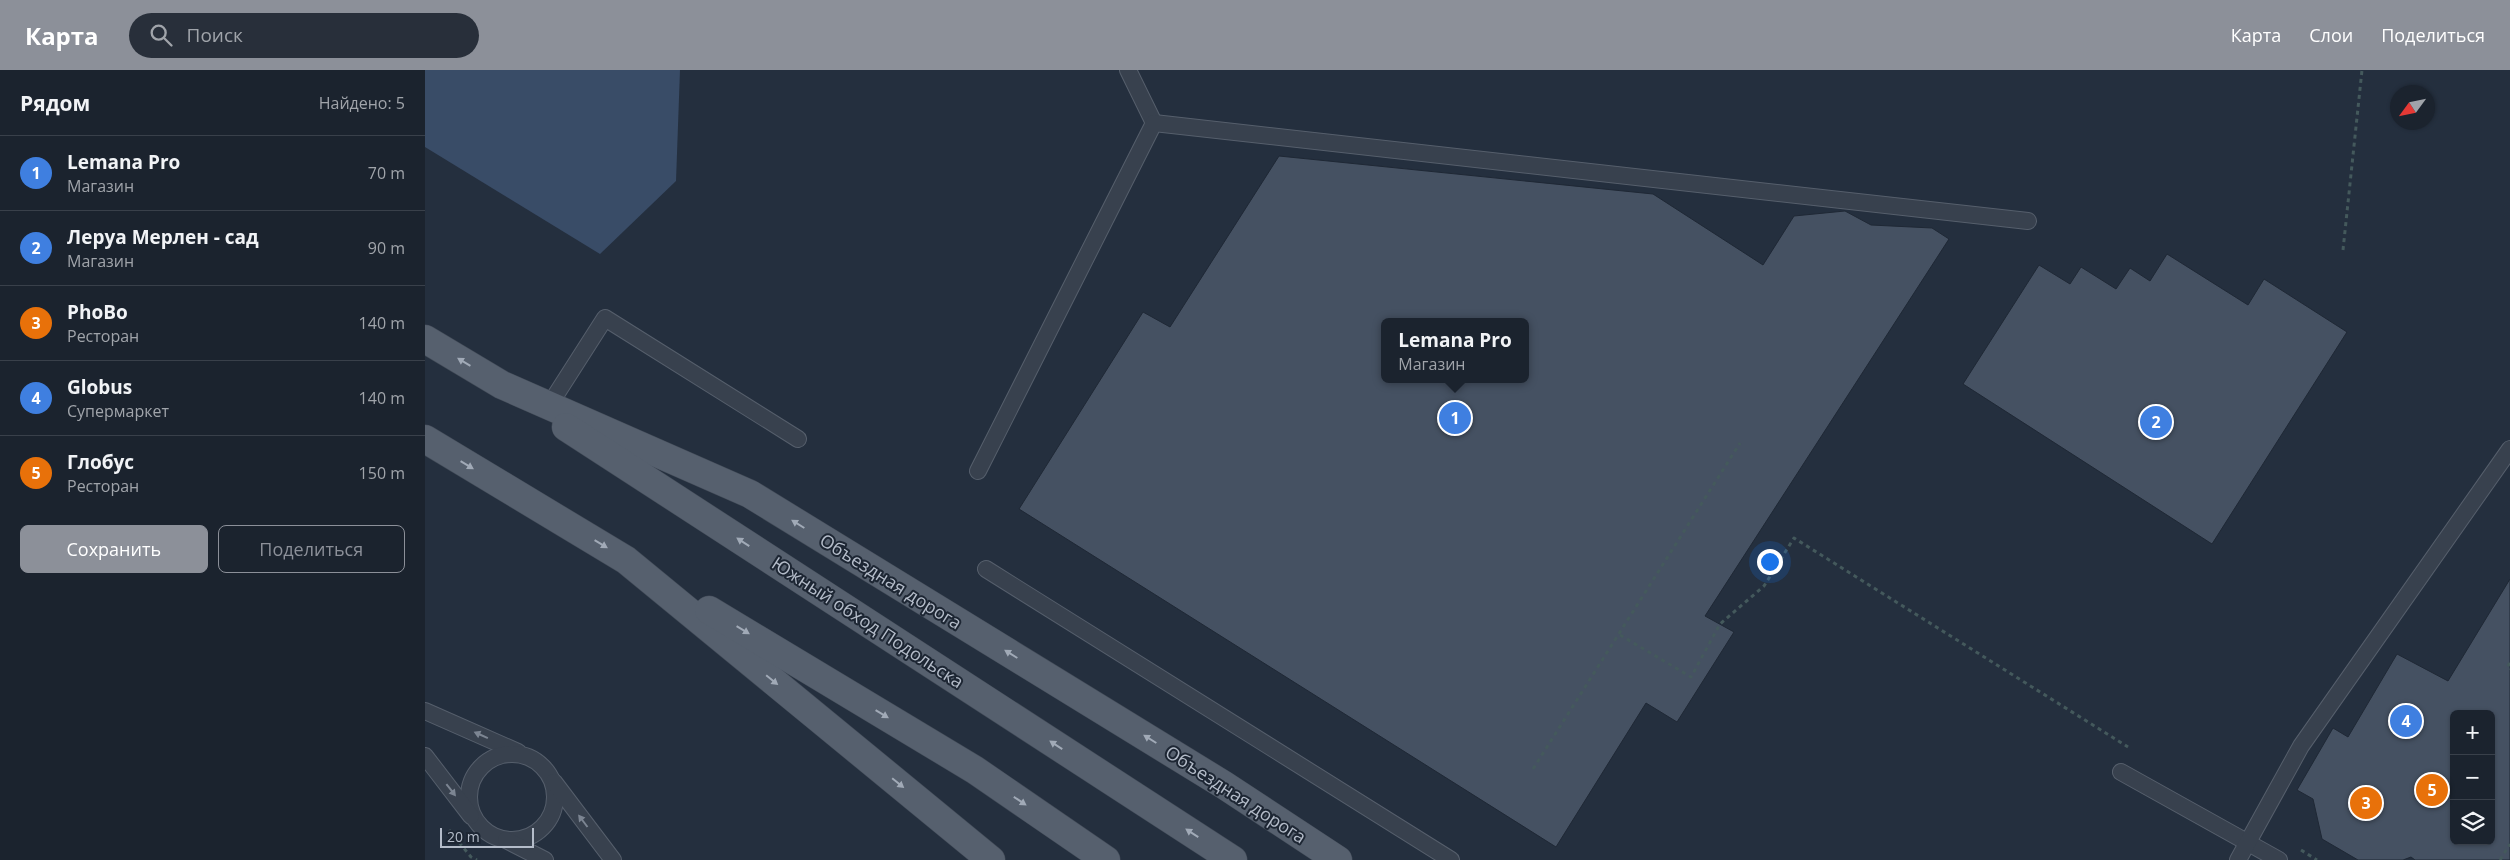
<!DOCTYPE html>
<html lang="ru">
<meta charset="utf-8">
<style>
body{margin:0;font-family:"Open Sans",sans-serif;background:#282f3a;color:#f1f3f6}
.controls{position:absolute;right:15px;bottom:15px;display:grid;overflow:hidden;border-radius:8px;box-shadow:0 1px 4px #0004}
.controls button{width:45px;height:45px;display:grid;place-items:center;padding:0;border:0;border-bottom:1px solid #39404a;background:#1b232e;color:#f1f3f6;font:25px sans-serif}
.compass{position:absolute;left:1965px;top:15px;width:45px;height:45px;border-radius:50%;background:#1b232e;box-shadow:0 1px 4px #0004;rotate:237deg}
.scale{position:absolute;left:15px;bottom:12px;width:94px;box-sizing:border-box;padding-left:5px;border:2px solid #b4bcc9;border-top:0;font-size:14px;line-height:18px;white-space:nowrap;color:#b4bcc9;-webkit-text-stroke:4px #1d2633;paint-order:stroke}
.you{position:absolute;left:1344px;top:491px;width:18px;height:18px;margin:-12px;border:4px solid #fff;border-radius:50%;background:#1a73e8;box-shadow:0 0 0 8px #1a73e833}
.badge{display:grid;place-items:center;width:32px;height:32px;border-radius:50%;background:#8c9099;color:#fff;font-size:16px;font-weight:700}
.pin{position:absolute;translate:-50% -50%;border:2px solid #fff;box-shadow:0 1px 5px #0006}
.popup{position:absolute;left:956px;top:248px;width:148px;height:65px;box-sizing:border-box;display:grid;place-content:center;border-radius:8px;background:#1b232e;filter:drop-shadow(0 1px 4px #0005);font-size:16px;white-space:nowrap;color:#a0a4aa}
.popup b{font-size:19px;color:#f1f3f6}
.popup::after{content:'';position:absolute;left:50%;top:100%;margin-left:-10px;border:10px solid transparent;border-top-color:#1b232e}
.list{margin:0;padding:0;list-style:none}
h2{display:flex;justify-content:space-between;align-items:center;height:65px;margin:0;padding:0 20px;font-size:21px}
h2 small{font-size:16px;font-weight:400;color:#a0a4aa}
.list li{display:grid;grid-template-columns:32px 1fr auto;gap:15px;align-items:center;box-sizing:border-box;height:75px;padding:0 20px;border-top:1px solid #39404a}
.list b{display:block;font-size:19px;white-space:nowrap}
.list p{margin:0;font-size:16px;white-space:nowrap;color:#a0a4aa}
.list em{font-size:16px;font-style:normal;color:#a0a4aa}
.actions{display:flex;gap:10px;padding:15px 20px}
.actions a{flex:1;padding:11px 0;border:1px solid #8c9099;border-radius:8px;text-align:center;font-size:18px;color:#8c9099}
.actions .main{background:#8c9099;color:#fff}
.icon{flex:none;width:28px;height:28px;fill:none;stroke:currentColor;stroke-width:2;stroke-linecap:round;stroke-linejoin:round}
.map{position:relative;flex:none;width:2085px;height:790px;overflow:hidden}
header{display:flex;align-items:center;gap:30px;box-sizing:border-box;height:70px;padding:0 25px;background:#8c9099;color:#fff}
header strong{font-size:24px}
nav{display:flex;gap:28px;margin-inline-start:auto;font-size:18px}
.search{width:350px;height:45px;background:#282f3a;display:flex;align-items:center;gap:12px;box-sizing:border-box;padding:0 18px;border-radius:28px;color:#a0a4aa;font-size:19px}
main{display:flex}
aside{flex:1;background:#1b232e}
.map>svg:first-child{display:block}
.water{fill:#394c67}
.building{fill:#455162;stroke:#1f2835;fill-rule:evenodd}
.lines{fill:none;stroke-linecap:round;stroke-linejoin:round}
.lane-casing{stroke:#565f6c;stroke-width:18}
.primary-casing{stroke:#414a57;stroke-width:29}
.path{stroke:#44595c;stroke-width:3;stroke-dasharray:4 4;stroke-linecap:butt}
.lane{stroke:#38414e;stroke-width:16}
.primary{stroke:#56606e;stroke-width:28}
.oneway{fill:#a1aab7}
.oneway2{fill:#7c8592}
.labels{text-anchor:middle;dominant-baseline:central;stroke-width:4;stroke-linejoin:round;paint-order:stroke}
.street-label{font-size:18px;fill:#b4bcc9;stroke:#1d2633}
</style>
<header>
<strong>Карта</strong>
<div class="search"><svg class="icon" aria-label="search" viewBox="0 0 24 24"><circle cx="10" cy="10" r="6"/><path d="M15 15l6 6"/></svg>Поиск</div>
<nav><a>Карта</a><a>Слои</a><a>Поделиться</a></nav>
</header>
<main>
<aside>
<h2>Рядом<small>Найдено: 5</small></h2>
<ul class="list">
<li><span class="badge" style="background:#3f7fe0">1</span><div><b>Lemana Pro</b><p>Магазин</p></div><em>70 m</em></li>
<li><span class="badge" style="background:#3f7fe0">2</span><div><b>Леруа Мерлен - сад</b><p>Магазин</p></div><em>90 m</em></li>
<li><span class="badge" style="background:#e8710a">3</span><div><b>PhoBo</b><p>Ресторан</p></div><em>140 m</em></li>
<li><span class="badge" style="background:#3f7fe0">4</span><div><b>Globus</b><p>Супермаркет</p></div><em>140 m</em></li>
<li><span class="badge" style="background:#e8710a">5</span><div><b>Глобус</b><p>Ресторан</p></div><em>150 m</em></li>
</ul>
<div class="actions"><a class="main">Сохранить</a><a>Поделиться</a></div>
</aside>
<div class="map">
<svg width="2085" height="790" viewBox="0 0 2085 790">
<rect width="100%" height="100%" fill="#242f3e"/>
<path class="water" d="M0,0h255l-4,111 -76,73 -175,-107z"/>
<g class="building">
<path d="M854,86l374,38 110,71 31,-49 51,-5 26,14 61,3 17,11 -244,377 29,16 -57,90 -31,-19 -90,144 -537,-338 124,-197 27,15zM960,252h140v57h-140z"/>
<path d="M1742,184l81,51 16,-26 83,53 -135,212 -249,-160 76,-119 31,19 11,-17 35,22 14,-21 20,13z"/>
<path d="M2085,509v281h-95l-4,-3 -8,3h-45l-36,-21 -9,-40 -16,-9 36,-62 15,9 49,-83 51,27zM2029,644h37v127h-37z"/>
</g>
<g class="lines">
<defs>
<g id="lane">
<path d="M703,0l26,53"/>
<path d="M125,334l55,-86 193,121"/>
<path d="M553,401l176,-348 874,98"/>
<path d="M561,499l465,291"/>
<path d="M0,641l93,41"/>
<circle cx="87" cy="727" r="43"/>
<path d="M0,686l46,60"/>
<path d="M1696,702l158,88"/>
<path d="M129,712l59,78"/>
<path d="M81,770l39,20"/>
<path d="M1813,790l63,-114 209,-297"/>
</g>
<g id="primary">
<path d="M0,269l77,46 248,109 474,291 114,75"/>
<path d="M141,357l667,433"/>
<path d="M0,369l201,121 365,300"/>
<path d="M284,540l266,160 131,90"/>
</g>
</defs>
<use href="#lane" class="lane-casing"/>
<use href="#primary" class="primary-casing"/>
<g class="path">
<path d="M1918,180l19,-180"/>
<path d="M1195,565l71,42 29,-53 44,-38 30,-48 334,209"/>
<path d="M2085,593l-3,4 3,2"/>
<path d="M1108,699l207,-326"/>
<path d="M24,760l22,27 6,3"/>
<path d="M1876,780l16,10"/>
<path d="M2075,790l10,-16"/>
</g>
<use href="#lane" class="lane"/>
<use href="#primary" class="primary"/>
</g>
<defs><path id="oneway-solid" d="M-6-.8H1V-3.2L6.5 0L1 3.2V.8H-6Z" transform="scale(1.25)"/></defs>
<g class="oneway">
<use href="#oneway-solid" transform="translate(39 292) rotate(-149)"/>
<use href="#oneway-solid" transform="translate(42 395) rotate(31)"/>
<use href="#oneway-solid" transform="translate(373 454) rotate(-148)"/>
<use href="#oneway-solid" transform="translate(318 472) rotate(-147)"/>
<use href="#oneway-solid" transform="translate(176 474) rotate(31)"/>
<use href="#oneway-solid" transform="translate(318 560) rotate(31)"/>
<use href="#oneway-solid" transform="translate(586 584) rotate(-148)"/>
<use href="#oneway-solid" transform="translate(347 610) rotate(39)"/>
<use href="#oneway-solid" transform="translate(457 644) rotate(31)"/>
<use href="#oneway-solid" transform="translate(725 669) rotate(-148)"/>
<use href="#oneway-solid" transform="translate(631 675) rotate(-147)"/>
<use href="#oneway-solid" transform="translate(473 713) rotate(39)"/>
<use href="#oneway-solid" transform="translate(595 731) rotate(34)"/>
<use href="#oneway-solid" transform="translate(767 763) rotate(-147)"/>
</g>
<g class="oneway2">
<use href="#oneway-solid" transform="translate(56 665) rotate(-156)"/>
<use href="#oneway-solid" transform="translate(26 720) rotate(52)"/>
<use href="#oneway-solid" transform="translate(158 751) rotate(-127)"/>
</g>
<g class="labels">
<g class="street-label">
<text transform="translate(466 511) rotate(32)">Объездная дорога</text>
<text transform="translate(443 552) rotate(33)">Южный обход Подольска</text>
<text transform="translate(811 724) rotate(33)">Объездная дорога</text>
</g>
</g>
</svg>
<div class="controls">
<button>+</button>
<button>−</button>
<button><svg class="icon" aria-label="layers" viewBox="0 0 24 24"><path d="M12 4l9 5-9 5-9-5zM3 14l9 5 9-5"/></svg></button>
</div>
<svg class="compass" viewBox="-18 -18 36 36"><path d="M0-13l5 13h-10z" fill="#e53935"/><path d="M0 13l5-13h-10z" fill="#a0a4aa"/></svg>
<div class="scale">20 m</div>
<div class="you"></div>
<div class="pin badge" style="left:1030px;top:348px;background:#3f7fe0">1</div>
<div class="popup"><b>Lemana Pro</b>Магазин</div>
<div class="pin badge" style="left:1731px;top:352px;background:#3f7fe0">2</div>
<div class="pin badge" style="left:1941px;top:733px;background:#e8710a">3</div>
<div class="pin badge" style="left:1981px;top:651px;background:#3f7fe0">4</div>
<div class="pin badge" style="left:2007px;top:720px;background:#e8710a">5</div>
</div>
</main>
